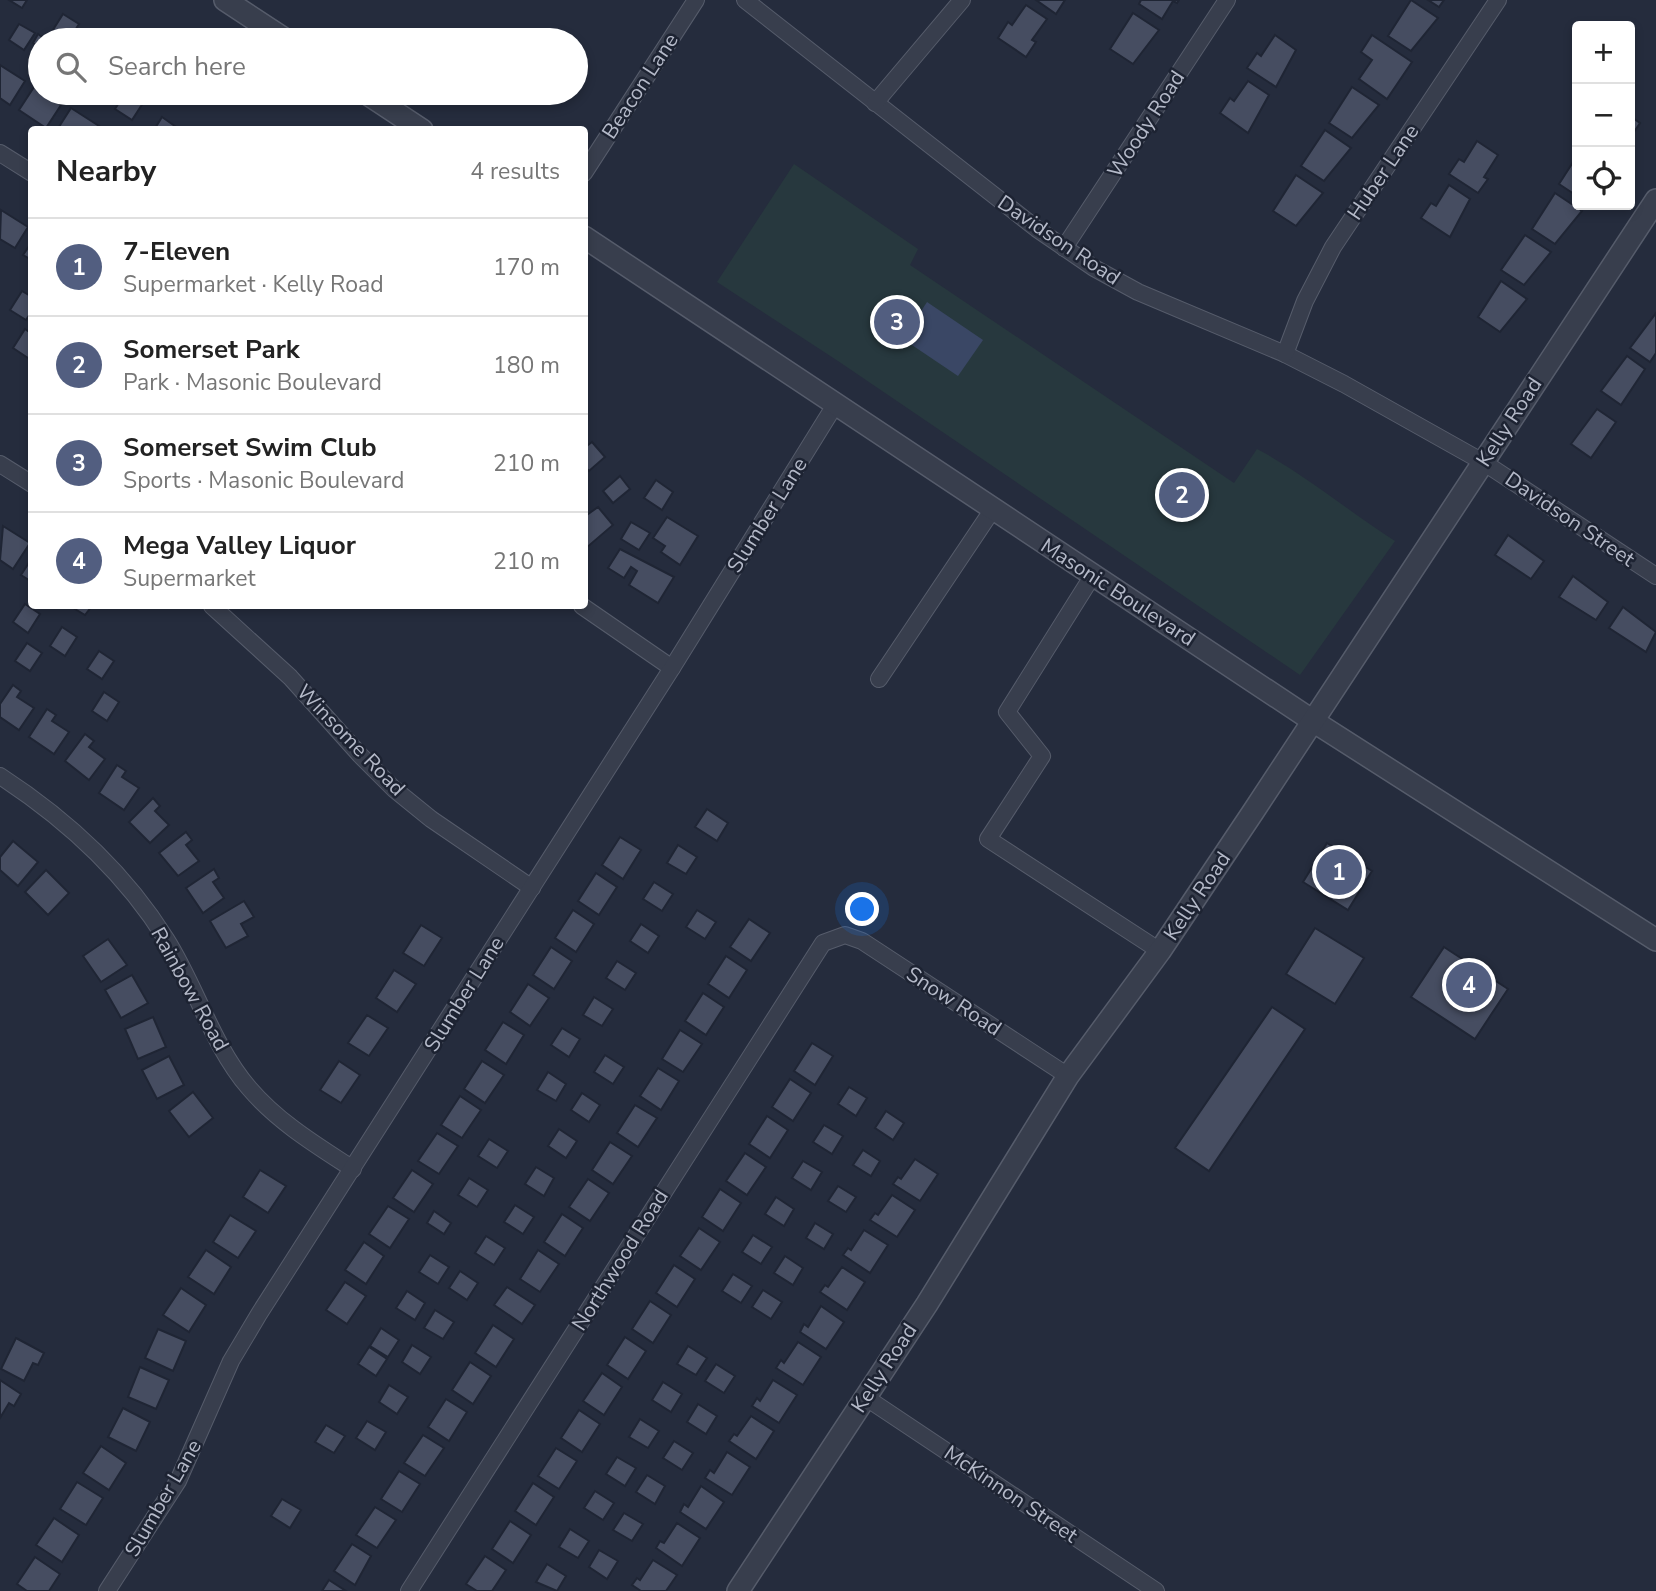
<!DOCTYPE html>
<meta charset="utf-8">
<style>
body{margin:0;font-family:"Nunito Sans",sans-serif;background:#f2f2f2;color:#222}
.controls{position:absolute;right:21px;top:21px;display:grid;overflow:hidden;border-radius:7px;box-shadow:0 4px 10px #0003}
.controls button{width:63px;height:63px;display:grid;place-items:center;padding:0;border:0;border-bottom:2px solid #e0e0e0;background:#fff;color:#222;font:35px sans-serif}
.you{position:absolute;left:863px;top:910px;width:24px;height:24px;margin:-18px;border:5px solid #fff;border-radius:50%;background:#1a73e8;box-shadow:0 0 0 10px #1a73e833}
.badge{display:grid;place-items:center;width:46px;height:46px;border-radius:50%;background:#525e80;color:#fff;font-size:23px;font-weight:700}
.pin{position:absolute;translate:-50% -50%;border:4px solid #fff;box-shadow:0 2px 7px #0006}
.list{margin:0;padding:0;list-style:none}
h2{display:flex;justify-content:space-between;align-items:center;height:91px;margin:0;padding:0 28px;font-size:30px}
h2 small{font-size:23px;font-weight:400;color:#767676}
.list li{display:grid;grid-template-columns:46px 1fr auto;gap:21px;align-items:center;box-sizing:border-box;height:98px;padding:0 28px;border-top:2px solid #e0e0e0}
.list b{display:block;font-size:26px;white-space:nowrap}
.list p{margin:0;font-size:23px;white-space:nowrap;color:#767676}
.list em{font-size:23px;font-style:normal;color:#767676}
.icon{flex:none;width:38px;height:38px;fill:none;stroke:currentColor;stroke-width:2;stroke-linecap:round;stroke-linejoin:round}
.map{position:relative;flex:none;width:1656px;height:1591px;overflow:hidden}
.search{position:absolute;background:#fff;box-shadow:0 4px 10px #0003;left:28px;top:28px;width:560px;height:77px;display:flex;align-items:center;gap:18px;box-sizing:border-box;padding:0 24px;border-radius:38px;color:#767676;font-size:26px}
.panel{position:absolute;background:#fff;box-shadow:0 4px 10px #0003;left:28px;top:126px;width:560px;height:483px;border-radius:7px}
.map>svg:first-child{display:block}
.green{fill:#27383e}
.water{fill:#3a4765}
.building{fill:#464d61;stroke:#1f2534;stroke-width:2}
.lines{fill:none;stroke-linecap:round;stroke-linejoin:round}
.minor-casing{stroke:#565c6b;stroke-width:18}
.tertiary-casing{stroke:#565c6b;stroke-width:24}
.minor{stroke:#383e4d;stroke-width:16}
.tertiary{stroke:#383e4d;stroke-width:21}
.labels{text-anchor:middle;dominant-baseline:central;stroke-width:5;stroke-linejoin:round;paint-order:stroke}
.street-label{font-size:21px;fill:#b4b9c8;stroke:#1d2332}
</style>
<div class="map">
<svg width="1656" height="1591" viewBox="0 0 1656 1591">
<rect width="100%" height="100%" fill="#252c3d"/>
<path class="green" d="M794,164l124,85 -8,16 324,218 23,-34c49,26 91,62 138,92l-95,134 -462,-314 -121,-79z"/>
<path class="water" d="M927,302l56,38 -25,36 -55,-37z"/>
<g class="building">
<path d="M9,0h18l-5,8z"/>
<path d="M1036,0h29l-9,14z"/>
<path d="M1141,0h38l-2,3 -4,-2 -11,18 -23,-15z"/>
<path d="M1411,0l27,18 -27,33 -23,-15z"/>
<path d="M1428,0h16l-5,7z"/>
<path d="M1026,5l21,14 -15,21 4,2 -10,15 -28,-19 10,-16 4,3z"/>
<path d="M1133,13l26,17 -26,34 -23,-15z"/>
<path d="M63,14l16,10 -10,16 -18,-7z"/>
<path d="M19,24l16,9 -11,17 -15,-10z"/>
<path d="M38,34l7,5 -5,1v8l-7,-5z"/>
<path d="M1275,35l21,15 -20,37 -29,-19 10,-15 4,3z"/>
<path d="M1372,35l40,27 -25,37 -28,-20 13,-19 -11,-8z"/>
<path d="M0,65l25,16 -15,24 -10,-7z"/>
<path d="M1248,81l21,14 -21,38 -28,-20 10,-15 4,3z"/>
<path d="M34,87l27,18 -15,23 -27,-18z"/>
<path d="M1352,87l27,18 -27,33 -23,-15z"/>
<path d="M125,93l18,10 -11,17 -17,-11z"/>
<path d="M71,108l28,18 -3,4h-39z"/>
<path d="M1630,116l10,7 -10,15z"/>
<path d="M162,117l17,12v1h-25z"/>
<path d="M1325,130l26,18 -27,33 -23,-15z"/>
<path d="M1477,141l21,14 -14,22 4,2 -10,14 -29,-19 10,-15 5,3z"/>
<path d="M1577,156v40l-18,-12z"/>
<path d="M1296,175l27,18 -27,33 -23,-15z"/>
<path d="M1449,185l21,14 -20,38 -29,-19 10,-15 5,3z"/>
<path d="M1555,193l27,18 -27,33 -23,-15z"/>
<path d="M1,210l27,17 -13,21 -15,-9z"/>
<path d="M1525,235l26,17 -27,33 -23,-15z"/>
<path d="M32,242v18l-9,-5z"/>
<path d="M1501,281l26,18 -27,33 -22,-15z"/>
<path d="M22,291l10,6v14l-6,9 -16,-10z"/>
<path d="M1656,313v40l-6,9 -20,-14z"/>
<path d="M25,329l7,5v19l-4,5 -15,-10z"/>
<path d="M1627,356l18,13 -24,36 -20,-14z"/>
<path d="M1597,409l19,13 -25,36 -20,-14z"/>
<path d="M592,442l13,15 -16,14 -5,-5v-18z"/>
<path d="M620,476l10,13 -17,14 -10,-12z"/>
<path d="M656,480l17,12 -11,18 -18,-12z"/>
<path d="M598,507l15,18 -28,24 -1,-32z"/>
<path d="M667,517l31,19 -18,29 -19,-13 4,-6 -12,-8z"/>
<path d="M631,522l19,11 -11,17 -18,-11z"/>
<path d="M3,526l27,17 -17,26 -13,-9z"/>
<path d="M1508,535l36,26 -13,18 -36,-24z"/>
<path d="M620,549l54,28 -16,26 -29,-18 8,-14 -6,-4 -7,11 -16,-10z"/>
<path d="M32,558v24l-11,-7z"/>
<path d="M1573,576l35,26 -12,18 -37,-23z"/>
<path d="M25,604l15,10 -12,19 -15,-11z"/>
<path d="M70,606h22l-7,9z"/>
<path d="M1623,607l33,25 -10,20 -37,-24z"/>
<path d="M62,627l15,10 -12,19 -15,-10z"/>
<path d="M27,643l15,10 -12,18 -15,-10z"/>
<path d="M99,651l15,10 -12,18 -15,-10z"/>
<path d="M13,685l8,6 -4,6 17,11 -15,22 -19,-13v-13z"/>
<path d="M104,692l15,10 -12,19 -15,-10z"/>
<path d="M47,709l9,6 -4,6 17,11 -15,22 -25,-17z"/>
<path d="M85,734l9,7 -5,6 16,12 -16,21 -24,-19z"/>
<path d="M117,765l9,6 -4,6 17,11 -15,22 -25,-17z"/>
<path d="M153,798l7,8 -5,5 14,14 -19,18 -21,-21z"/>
<path d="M707,809l21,14 -11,18 -22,-14z"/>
<path d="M186,832l6,8 -6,5 13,16 -21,15 -19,-23z"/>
<path d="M620,837l21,13 -18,29 -21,-14z"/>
<path d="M13,841l25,21 -20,24 -18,-16v-13z"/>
<path d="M1327,843l45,28 -24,39 -45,-28z"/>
<path d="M678,845l19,12 -11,17 -19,-11z"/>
<path d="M214,869l5,9 -6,4 11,16 -21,15 -17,-25z"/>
<path d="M46,870l23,23 -21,22 -23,-23z"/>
<path d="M596,873l21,14 -18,28 -21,-14z"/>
<path d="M654,882l19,12 -11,17 -19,-12z"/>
<path d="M244,901l10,16 -13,7 7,12 -22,12 -16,-27z"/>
<path d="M573,910l21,14 -18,28 -21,-14z"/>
<path d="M697,910l19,12 -11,17 -19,-12z"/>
<path d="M749,919l21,14 -19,28 -21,-14z"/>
<path d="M641,924l18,12 -11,17 -18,-12z"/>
<path d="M421,925l21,13 -18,28 -21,-13z"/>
<path d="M1315,928l49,30 -29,46 -49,-30z"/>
<path d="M108,939l19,26 -26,17 -18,-26z"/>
<path d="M551,947l21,14 -18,28 -21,-14z"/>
<path d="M1444,947l64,42 -33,50 -64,-42z"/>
<path d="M726,956l21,14 -18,28 -21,-14z"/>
<path d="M617,961l19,12 -11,17 -19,-12z"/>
<path d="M394,970l22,14 -19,28 -21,-14z"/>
<path d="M132,975l16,28 -27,15 -16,-28z"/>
<path d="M528,984l21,14 -19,28 -20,-14z"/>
<path d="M703,993l21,14 -18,28 -21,-14z"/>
<path d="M594,997l19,12 -11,17 -19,-11z"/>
<path d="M1272,1007l33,22 -96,142 -34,-23z"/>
<path d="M367,1015l21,13 -19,28 -21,-13z"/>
<path d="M153,1017l13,30 -28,12 -13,-30z"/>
<path d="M503,1022l21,13 -18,29 -21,-14z"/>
<path d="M562,1028l18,11 -11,18 -18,-12z"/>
<path d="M680,1030l22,14 -19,28 -21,-13z"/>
<path d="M812,1043l21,13 -18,29 -21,-14z"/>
<path d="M605,1055l19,12 -11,17 -19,-12z"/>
<path d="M169,1056l15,29 -27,14 -15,-29z"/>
<path d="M339,1061l21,14 -19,28 -21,-13z"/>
<path d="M482,1061l22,14 -19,28 -21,-14z"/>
<path d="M658,1068l21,13 -18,29 -21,-14z"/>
<path d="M548,1072l18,12 -10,17 -19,-11z"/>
<path d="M790,1079l21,14 -18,28 -21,-14z"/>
<path d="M849,1087l18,11 -11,18 -18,-12z"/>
<path d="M193,1092l20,26 -24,19 -20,-26z"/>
<path d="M582,1093l18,12 -11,17 -18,-12z"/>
<path d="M460,1096l21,14 -19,28 -21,-13z"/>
<path d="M635,1105l22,13 -19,29 -21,-14z"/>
<path d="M886,1111l18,12 -11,17 -18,-12z"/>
<path d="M767,1116l21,14 -18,28 -21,-14z"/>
<path d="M824,1125l19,11 -11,18 -19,-12z"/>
<path d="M559,1129l18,12 -11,17 -18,-12z"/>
<path d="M437,1133l21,13 -19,28 -21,-13z"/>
<path d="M489,1139l19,12 -11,17 -19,-12z"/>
<path d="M610,1142l22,14 -19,28 -21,-14z"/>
<path d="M863,1150l17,11 -9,15 -18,-11z"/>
<path d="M745,1153l21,14 -19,28 -21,-14z"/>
<path d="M915,1159l23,15 -18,27 -27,-17 5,-7 3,2z"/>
<path d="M803,1161l19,11 -11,18 -19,-12z"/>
<path d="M536,1167l18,11 -10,18 -19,-12z"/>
<path d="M260,1170l26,16 -18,27 -25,-16z"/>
<path d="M412,1170l21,14 -19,28 -21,-14z"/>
<path d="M469,1178l19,12 -11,17 -19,-12z"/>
<path d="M588,1179l21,14 -19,28 -21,-14z"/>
<path d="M838,1186l18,11 -10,15 -18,-11z"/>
<path d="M720,1189l21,14 -18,28 -21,-14z"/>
<path d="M892,1195l23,15 -18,27 -27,-17 5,-7 3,2z"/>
<path d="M776,1197l18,12 -10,17 -19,-12z"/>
<path d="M515,1205l19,12 -11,17 -19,-12z"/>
<path d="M388,1206l21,13 -19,29 -21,-14z"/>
<path d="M434,1211l17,12 -7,11 -17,-11z"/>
<path d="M562,1214l21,14 -18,28 -21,-14z"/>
<path d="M230,1215l26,16 -18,27 -25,-16z"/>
<path d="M815,1223l18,11 -9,15 -18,-11z"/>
<path d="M699,1228l21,14 -19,28 -21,-14z"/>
<path d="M864,1230l24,15 -18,28 -27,-18 5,-7 3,2z"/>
<path d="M753,1235l19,12 -11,17 -19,-12z"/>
<path d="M486,1236l19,12 -11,17 -19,-12z"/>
<path d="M364,1242l20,14 -18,28 -21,-14z"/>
<path d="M206,1250l25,17 -17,27 -26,-17z"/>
<path d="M538,1250l21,14 -19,28 -20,-13z"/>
<path d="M430,1255l19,12 -11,17 -19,-12z"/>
<path d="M785,1256l18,12 -10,17 -19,-12z"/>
<path d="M674,1265l21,14 -18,28 -21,-14z"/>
<path d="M842,1267l23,15 -18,28 -27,-18 5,-7 3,2z"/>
<path d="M460,1271l18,12 -11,17 -18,-12z"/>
<path d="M733,1274l19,12 -11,17 -19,-12z"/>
<path d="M345,1282l21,14 -19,28 -21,-14z"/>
<path d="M507,1287l28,18 -13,19 -28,-19z"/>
<path d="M181,1288l25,17 -17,27 -26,-17z"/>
<path d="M763,1290l19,12 -11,17 -19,-12z"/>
<path d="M407,1291l18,12 -10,17 -19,-12z"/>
<path d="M650,1301l21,14 -18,28 -21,-14z"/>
<path d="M821,1306l23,16 -18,27 -26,-17 4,-8 4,3z"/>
<path d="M435,1310l19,12 -11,17 -19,-11z"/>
<path d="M493,1325l21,14 -18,28 -21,-14z"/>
<path d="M381,1328l18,12 -11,17 -18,-11z"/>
<path d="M158,1329l28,12 -13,30 -28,-13z"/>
<path d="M625,1337l21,14 -18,28 -21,-14z"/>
<path d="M16,1338l28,15 -6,12 -5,-2 -9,18 -23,-12z"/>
<path d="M798,1342l23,15 -18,28 -27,-17 5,-8 3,3z"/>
<path d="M412,1345l19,12 -11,17 -18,-12z"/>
<path d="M688,1346l19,12 -11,17 -19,-11z"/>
<path d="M369,1347l18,12 -11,17 -18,-12z"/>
<path d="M470,1362l21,14 -18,28 -21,-14z"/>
<path d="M716,1364l19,12 -11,17 -19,-12z"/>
<path d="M140,1367l29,13 -13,29 -28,-12z"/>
<path d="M602,1373l20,14 -18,28 -21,-14z"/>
<path d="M0,1380l21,14 -7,12 -5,-3 -9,15z"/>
<path d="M773,1380l24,15 -18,28 -27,-17 5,-8 3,3z"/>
<path d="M663,1382l19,12 -11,18 -19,-12z"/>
<path d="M389,1385l19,12 -11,17 -18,-12z"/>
<path d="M446,1399l21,13 -18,29 -21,-14z"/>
<path d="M698,1404l19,12 -11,18 -19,-12z"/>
<path d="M123,1408l27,14 -14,29 -28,-14z"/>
<path d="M579,1410l21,14 -18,28 -21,-14z"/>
<path d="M751,1416l23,15 -18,28 -27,-18 5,-7 3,2z"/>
<path d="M640,1419l19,12 -11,17 -19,-11z"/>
<path d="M367,1421l19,11 -11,18 -19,-12z"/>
<path d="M326,1425l19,11 -11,17 -19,-11z"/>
<path d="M423,1435l21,13 -19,28 -21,-13z"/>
<path d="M674,1441l19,12 -11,17 -19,-12z"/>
<path d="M101,1446l25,17 -17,27 -26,-17z"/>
<path d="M556,1448l21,13 -18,28 -21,-13z"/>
<path d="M727,1452l23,15 -18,28 -27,-17 5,-8 4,3z"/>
<path d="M617,1457l19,11 -11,18 -19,-12z"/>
<path d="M399,1471l21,13 -18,28 -21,-13z"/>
<path d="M647,1475l18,11 -10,18 -19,-12z"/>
<path d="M77,1482l26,16 -17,27 -26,-16z"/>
<path d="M533,1483l21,14 -18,28 -21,-14z"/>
<path d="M701,1486l23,16 -18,27 -26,-17 4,-8 4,3z"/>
<path d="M595,1491l19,12 -11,17 -19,-12z"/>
<path d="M282,1499l19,11 -11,18 -19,-12z"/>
<path d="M375,1507l21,13 -19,28 -21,-13z"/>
<path d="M624,1513l19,11 -11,17 -19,-11z"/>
<path d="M54,1518l25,17 -17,27 -26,-17z"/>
<path d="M510,1521l21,14 -18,28 -21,-14z"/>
<path d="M677,1523l23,15 -18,28 -26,-18 4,-7 4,2z"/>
<path d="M570,1529l19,12 -11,17 -19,-11z"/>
<path d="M352,1544l19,12 -16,29 -21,-14z"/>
<path d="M599,1550l19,11 -11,18 -18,-12z"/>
<path d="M485,1556l21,14 -14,21h-15l-11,-7z"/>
<path d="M35,1557l25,17 -11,17h-22l-10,-7z"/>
<path d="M653,1560l24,15 -11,16h-25l-9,-6 5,-7 3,2z"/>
<path d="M547,1564l19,12 -9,15 -21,-9z"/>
<path d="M329,1580l17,11h-24z"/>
</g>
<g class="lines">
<defs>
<g id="minor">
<path d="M745,0l292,229 57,39 44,24 147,62 59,30 139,78 173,114"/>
<path d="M875,103l87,-103"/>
<path d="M0,153l32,20"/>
<path d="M584,173l112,-173"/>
<path d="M1064,248l163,-248"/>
<path d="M1285,354l20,-53 28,-54 165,-247"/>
<path d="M0,464l32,20"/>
<path d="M1093,575l-86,137 35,44 -54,83 172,112"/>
<path d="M212,606l78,71 70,78 34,34 37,30 101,69"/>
<path d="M582,606l90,62"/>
<path d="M879,679l114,-170"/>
<path d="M0,776c66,43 124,96 166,163 30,47 46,106 83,149 29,34 67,57 104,81"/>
<path d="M865,1397l291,194"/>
<path d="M107,1591l71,-110 53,-120 28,-47 413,-646 163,-263"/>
<path d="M409,1591l414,-648 22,-8 17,6 206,135"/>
</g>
<g id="tertiary">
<path d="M225,0l61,40"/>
<path d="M366,93l56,37"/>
<path d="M584,237l729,484 343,219"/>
<path d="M738,1591l189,-287 141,-228 92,-125 93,-139 403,-612"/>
</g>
</defs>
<use href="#minor" class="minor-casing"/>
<use href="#tertiary" class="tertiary-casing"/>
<use href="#minor" class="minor"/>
<use href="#tertiary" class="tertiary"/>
</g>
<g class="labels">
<g class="street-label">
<text transform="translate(640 86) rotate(-57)">Beacon Lane</text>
<text transform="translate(1146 124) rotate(-57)">Woody Road</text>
<text transform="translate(1383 172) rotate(-56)">Huber Lane</text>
<text transform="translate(1059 240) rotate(34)">Davidson Road</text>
<text transform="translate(1509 422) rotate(-57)">Kelly Road</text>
<text transform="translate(767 515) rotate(-58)">Slumber Lane</text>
<text transform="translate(1570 519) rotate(34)">Davidson Street</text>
<text transform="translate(1118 592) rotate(33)">Masonic Boulevard</text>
<text transform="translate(351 740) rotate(46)">Winsome Road</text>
<text transform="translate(1197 896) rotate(-56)">Kelly Road</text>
<text transform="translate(190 989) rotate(61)">Rainbow Road</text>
<text transform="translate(464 994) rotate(-58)">Slumber Lane</text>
<text transform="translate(954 1001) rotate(33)">Snow Road</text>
<text transform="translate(620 1260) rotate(-58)">Northwood Road</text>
<text transform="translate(884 1368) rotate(-57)">Kelly Road</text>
<text transform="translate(1011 1494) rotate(34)">McKinnon Street</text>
<text transform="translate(163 1498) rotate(-60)">Slumber Lane</text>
</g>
</g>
</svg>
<div class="controls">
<button>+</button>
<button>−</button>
<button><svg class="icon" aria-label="locate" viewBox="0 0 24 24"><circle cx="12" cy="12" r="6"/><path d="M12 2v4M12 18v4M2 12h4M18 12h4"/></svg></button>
</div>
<div class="you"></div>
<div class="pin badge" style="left:1339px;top:872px">1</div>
<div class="pin badge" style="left:1182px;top:495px">2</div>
<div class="pin badge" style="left:897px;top:322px">3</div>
<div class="pin badge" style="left:1469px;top:985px">4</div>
<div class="search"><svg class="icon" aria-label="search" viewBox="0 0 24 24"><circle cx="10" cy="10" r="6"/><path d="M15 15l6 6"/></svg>Search here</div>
<section class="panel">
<h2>Nearby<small>4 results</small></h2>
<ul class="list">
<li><span class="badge">1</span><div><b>7-Eleven</b><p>Supermarket · Kelly Road</p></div><em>170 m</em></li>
<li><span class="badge">2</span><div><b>Somerset Park</b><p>Park · Masonic Boulevard</p></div><em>180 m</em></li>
<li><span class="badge">3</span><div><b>Somerset Swim Club</b><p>Sports · Masonic Boulevard</p></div><em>210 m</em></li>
<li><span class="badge">4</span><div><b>Mega Valley Liquor</b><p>Supermarket</p></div><em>210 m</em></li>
</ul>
</section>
</div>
